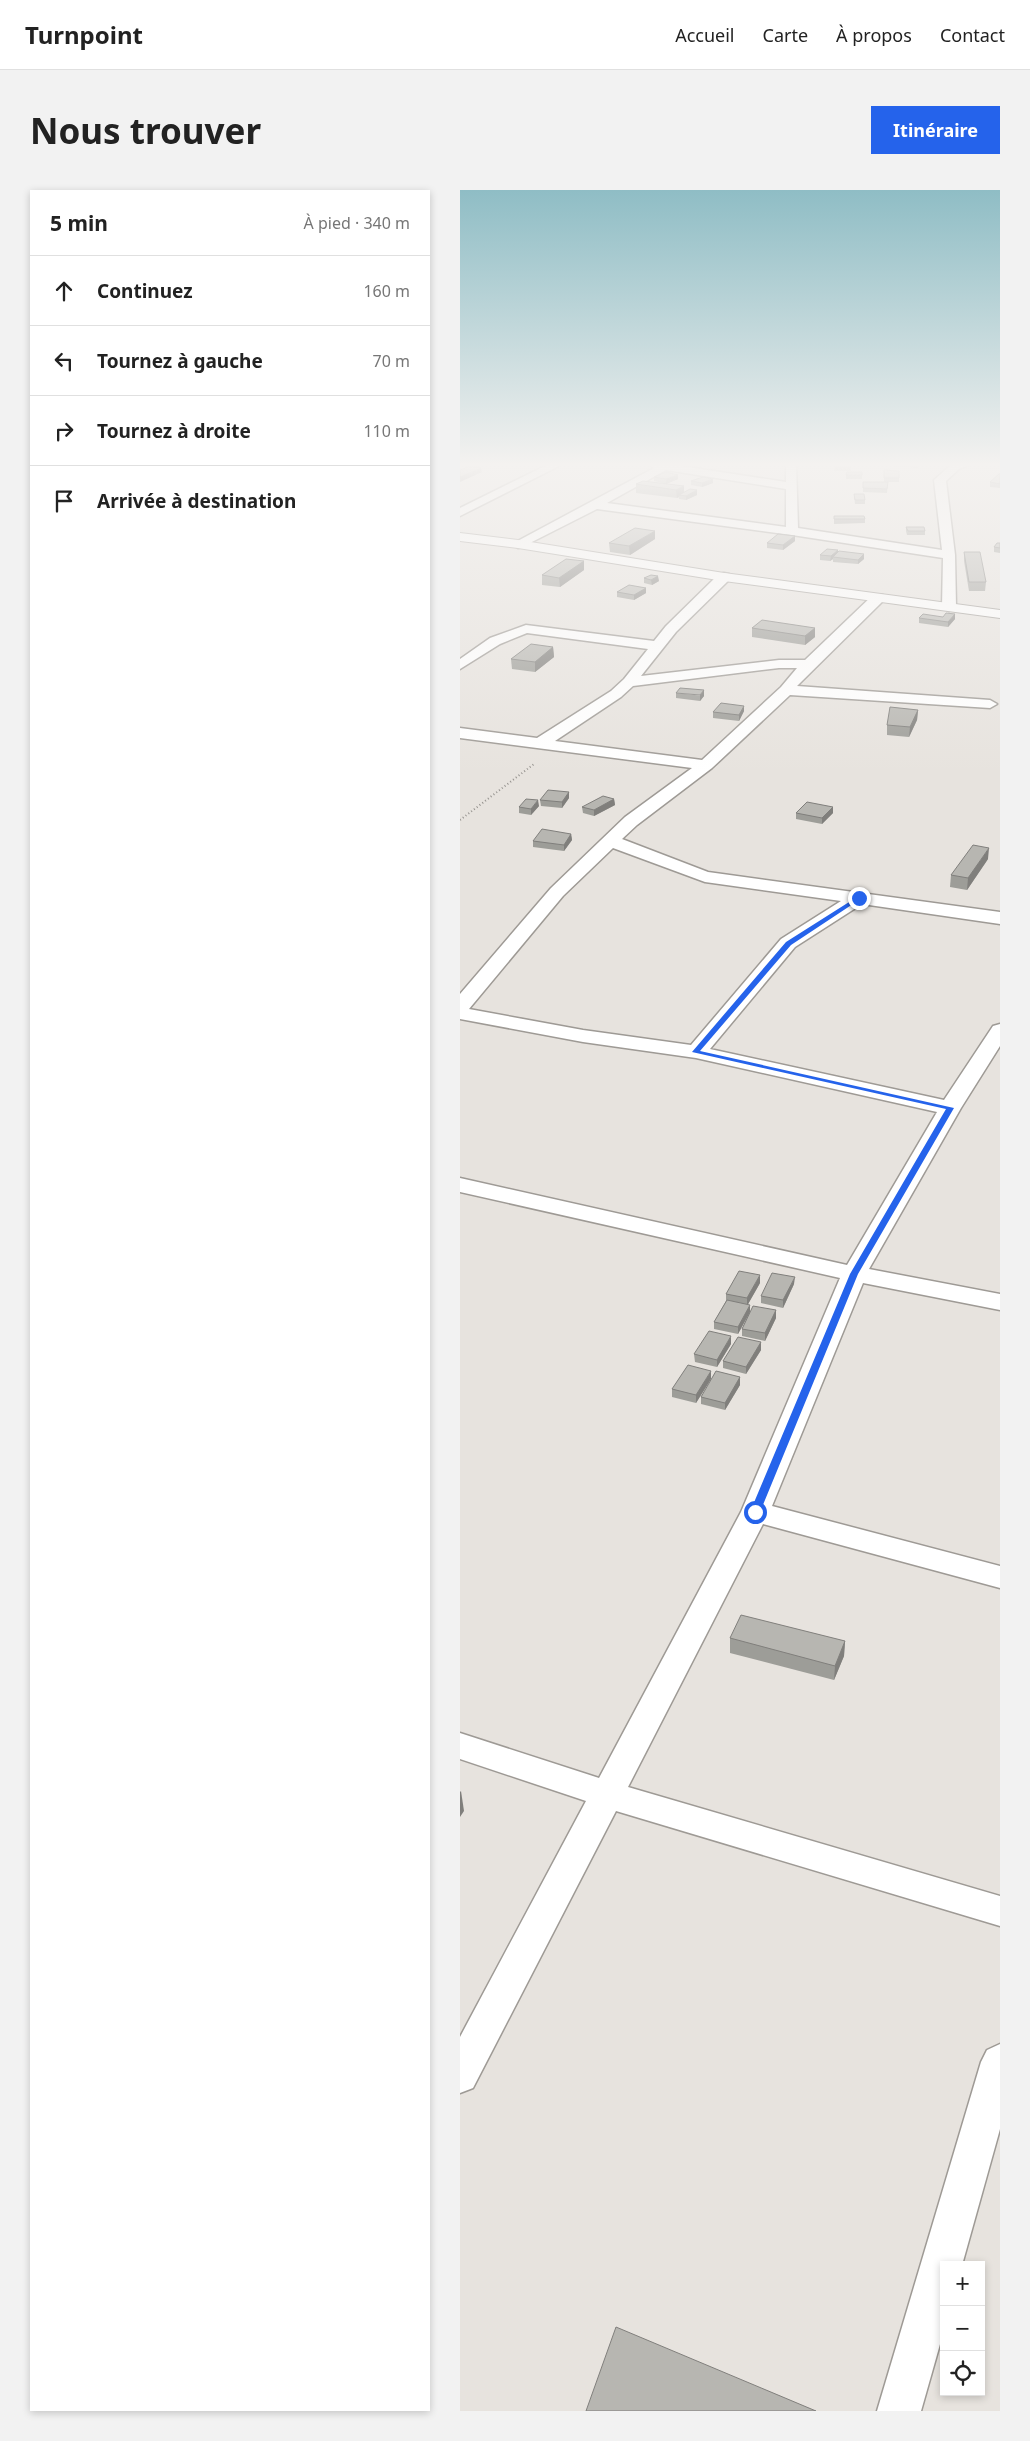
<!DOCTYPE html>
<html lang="fr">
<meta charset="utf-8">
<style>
body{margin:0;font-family:"Noto Sans",sans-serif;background:#f2f2f2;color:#222}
.controls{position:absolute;right:15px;bottom:15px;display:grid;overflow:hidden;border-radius:0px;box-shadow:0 2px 8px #0003}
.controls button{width:45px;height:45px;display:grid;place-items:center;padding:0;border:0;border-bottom:1px solid #e0e0e0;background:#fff;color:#222;font:25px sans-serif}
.stop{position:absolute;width:15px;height:15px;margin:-11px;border:4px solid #2563eb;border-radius:50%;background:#fff}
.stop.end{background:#2563eb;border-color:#fff;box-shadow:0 1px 5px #0008}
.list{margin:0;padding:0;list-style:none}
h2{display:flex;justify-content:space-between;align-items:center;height:65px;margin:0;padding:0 20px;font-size:21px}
h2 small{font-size:16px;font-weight:400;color:#767676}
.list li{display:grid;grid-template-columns:32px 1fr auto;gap:15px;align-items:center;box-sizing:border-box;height:70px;padding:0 20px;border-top:1px solid #e0e0e0}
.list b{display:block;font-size:19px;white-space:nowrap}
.list em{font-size:16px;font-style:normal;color:#767676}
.icon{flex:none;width:28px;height:28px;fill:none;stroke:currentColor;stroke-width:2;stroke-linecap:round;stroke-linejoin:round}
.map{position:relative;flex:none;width:540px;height:2221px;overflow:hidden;border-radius:0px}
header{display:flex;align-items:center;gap:30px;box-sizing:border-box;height:70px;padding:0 25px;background:#fff;border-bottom:1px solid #e0e0e0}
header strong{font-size:24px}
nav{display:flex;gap:28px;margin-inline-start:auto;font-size:18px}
.intro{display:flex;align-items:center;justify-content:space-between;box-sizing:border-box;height:120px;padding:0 30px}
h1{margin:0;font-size:35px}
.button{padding:12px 22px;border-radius:0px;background:#2563eb;color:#fff;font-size:18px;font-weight:700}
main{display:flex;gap:30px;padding:0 30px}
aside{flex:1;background:#fff;border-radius:0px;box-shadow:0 2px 8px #0003}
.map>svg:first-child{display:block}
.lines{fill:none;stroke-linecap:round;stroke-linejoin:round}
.minor-casing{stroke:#9e9a95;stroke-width:3}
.tertiary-casing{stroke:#9e9a95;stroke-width:2}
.path{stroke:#96938f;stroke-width:2;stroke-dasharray:1 2.5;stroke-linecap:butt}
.minor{fill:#fff;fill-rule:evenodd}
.tertiary{fill:#fff;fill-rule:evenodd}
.wall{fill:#9d9d98}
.shaded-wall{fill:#807f7c}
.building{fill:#b7b6b1;stroke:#807f7c}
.route{fill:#2563eb}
</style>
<header>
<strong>Turnpoint</strong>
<nav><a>Accueil</a><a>Carte</a><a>À propos</a><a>Contact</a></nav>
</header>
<div class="intro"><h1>Nous trouver</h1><a class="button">Itinéraire</a></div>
<main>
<aside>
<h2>5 min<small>À pied · 340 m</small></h2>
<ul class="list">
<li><svg class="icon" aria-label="ahead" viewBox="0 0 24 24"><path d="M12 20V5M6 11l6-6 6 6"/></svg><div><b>Continuez</b></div><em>160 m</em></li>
<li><svg class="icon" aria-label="left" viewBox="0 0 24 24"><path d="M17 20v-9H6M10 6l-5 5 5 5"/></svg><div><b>Tournez à gauche</b></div><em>70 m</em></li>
<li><svg class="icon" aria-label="right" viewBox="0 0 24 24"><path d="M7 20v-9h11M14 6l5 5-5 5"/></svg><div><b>Tournez à droite</b></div><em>110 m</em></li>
<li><svg class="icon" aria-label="arrive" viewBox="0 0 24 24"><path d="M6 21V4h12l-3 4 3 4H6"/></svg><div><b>Arrivée à destination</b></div></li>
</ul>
</aside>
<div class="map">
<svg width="540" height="2221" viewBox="0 0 540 2221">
<rect width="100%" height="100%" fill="#e7e3de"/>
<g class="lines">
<defs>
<g id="minor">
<path d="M91,273h14l-105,53v-8z"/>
<path d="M191,273h25l-1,2 111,17v-19h10l2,65 144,22 -8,-70 17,-15 22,-2 -14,6 -13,12 9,74 1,52 -7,4 -7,-4 1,-49 -151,-23 -195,-26 -75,38 -4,1 -6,-4 142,-76 -4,-3zM206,280l120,19v38l-179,-24z"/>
<path d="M264,383l5,1 1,3 -1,3 -53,52 -35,44 138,-16h26l68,-65h10l2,3 -2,3 -86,85 193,14 7,4 -7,4 -200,-13 -78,73 -75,57 -15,14 86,33 292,40v12l-138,-20 -67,43 -85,102 234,51 49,-74 7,-2v22l-39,62 -92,161 131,25v16l-137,-27 -91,223 228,60v22l-237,-64 -135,263 372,109v30l-384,-115 -143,277 -13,5v-56l126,-236 -126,-42v-26l139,45 142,-266 99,-234 -380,-86v-14l387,87 90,-153 -241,-54 -113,-16 -123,-23v-25l91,-106 74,-71 67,-49 -232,-30v-10l77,10 74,-47 13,-12 24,-30 -121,-16 -27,11 -40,25v-10l30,-21 36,-13 128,16 12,-15 53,-52zM319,478h18l-16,19 -79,73 -147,-19 66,-44 12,-11zM153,658l92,34 136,19 -60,38 -90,106 -108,-15 -114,-21 94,-113z"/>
<path d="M540,1854v85l-38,136h-18v65l-23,81h-44l104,-349 6,-12z"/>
</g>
<path id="tertiary" d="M0,343l58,7 206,33 276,37v8l-276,-37 -206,-33 -58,-7z"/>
</defs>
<use href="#minor" class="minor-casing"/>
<use href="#tertiary" class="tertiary-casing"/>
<path class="path" d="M0,630l74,-56"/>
<use href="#minor" class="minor"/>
<use href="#tertiary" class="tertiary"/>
</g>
<g class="wall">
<path d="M375,273l16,1v7h-17z"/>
<path d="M421,273h11l-3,2h-8z"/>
<path d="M433,273h28l-3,5 -25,-2z"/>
<path d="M424,280l15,1v11h-15z"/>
<path d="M402,282v7h-16v-4z"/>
<path d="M540,283v15l-10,-1v-5z"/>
<path d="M194,287l24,2 -12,5 -12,-3z"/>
<path d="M183,291l41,11 13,3 -11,5 -7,-1v-2l-2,1 -41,-5v-9z"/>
<path d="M231,291l22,2 -11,4 -11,-2z"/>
<path d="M403,292h25l-1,11 -24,-1z"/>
<path d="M394,304l11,6v4h-10z"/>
<path d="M374,326l31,3v4l-31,1z"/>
<path d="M446,337l19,4v4h-18l-1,-4z"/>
<path d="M335,346v5l-12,9 -16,-2v-5z"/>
<path d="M195,349l-25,16 -20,-3 -1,-9z"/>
<path d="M540,353v10l-6,-1v-5z"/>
<path d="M504,362l22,30 -1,9h-16l-5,-30z"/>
<path d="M378,363l26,1v5l-6,5 -25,-2v-3l-3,2 -10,-1v-5z"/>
<path d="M124,371v9l-24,17 -18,-2v-10z"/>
<path d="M184,388l15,3 -7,4 -8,-2z"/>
<path d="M186,398v5l-12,7 -17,-3v-5z"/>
<path d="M459,428l36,1 -7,8 -29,-4z"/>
<path d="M292,438h63v9l-10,8 -53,-8z"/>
<path d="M93,457l1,10 -19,15 -23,-3 -1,-10z"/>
<path d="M216,503l28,3 -4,5 -24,-3z"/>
<path d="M458,520l-1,10 -8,17 -22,-2v-10z"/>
<path d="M284,521l-5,10 -26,-3v-6z"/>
<path d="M109,602v6l-7,10 -21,-2 -1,-6z"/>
<path d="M154,609l1,6 -21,11 -11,-3 -1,-6z"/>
<path d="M79,616l-8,9 -12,-2v-6z"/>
<path d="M336,623h37l-11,11 -26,-5z"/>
<path d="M111,644l1,6 -8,11 -31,-4v-6z"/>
<path d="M528,669l-21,31 -17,-3 1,-12z"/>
<path d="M300,1093l-12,21 2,8 26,-2v8l-11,23 -23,-5v-7l6,-14 -10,19 -24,-5v-7l12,-21v-7z"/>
<path d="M334,1094l-11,24 -22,-5v-7z"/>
<path d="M301,1152v8l-15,24 -23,-6v-7z"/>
<path d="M271,1154l-14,23 -22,-5 -1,-8z"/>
<path d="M280,1187v8l-15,25 -24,-6v-7z"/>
<path d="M251,1189l-15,24 -24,-6v-8z"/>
<path d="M270,1448l115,3 -1,15 -10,24 -104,-27z"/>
</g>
<g class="shaded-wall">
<path d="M21,278l1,4 -22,10v-5z"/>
<path d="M218,285v4l-12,5v-5z"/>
<path d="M253,289v4l-11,4v-4z"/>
<path d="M224,296v9h-5v2l-2,1 -1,-8z"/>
<path d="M237,300v5l-11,5v-4z"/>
<path d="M195,341v8l-25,16 -1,-9z"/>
<path d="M335,346v5l-12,9v-5z"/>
<path d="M378,360v5l-5,2v2l-3,2 1,-5z"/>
<path d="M404,364v5l-6,5v-4z"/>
<path d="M124,371v9l-24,17 -1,-9z"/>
<path d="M198,386l1,5 -7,4 -1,-5z"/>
<path d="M186,398v5l-12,7v-5z"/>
<path d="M495,424v5l-7,8v-5z"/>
<path d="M355,438v9l-10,8v-9z"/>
<path d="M93,457l1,10 -19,15v-10z"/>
<path d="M244,500v6l-4,5v-6z"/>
<path d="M284,516v5l-5,10v-6z"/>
<path d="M458,520l-1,10 -8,17 1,-10z"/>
<path d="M109,602v6l-7,10v-6z"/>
<path d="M154,609l1,6 -21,11v-6z"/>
<path d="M78,610l1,6 -8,9v-6z"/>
<path d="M373,617v6l-11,11v-6z"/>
<path d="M111,644l1,6 -8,11v-6z"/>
<path d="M529,658l-1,11 -21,31 1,-12z"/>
<path d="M300,1085v8l-13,23v-8z"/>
<path d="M335,1087l-1,7 -11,24v-8z"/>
<path d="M290,1115v7l-12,22v-7z"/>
<path d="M316,1120v8l-11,23v-8z"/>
<path d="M271,1146v8l-14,23v-7z"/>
<path d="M301,1152v8l-15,24v-7z"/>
<path d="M251,1181v8l-15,24v-8z"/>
<path d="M280,1187v8l-15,25v-7z"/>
<path d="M385,1451l-1,15 -10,24 1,-14z"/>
<path d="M1,1601l3,20 -4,6v-25z"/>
</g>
<g class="building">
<path d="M375,273l16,1v3l-17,-1z"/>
<path d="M9,276l12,2 -21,9v-7z"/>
<path d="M424,280l15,1v7h-15z"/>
<path d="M206,282l12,3 -12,4 -12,-2z"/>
<path d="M387,282h15v3h-16z"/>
<path d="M540,283v11l-10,-2z"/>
<path d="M243,287l10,2 -11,4 -11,-2z"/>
<path d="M183,291l41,5 -8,4 -40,-6z"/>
<path d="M403,292h25l-1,7 -24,-1z"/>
<path d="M230,299l7,1 -11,6 -7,-1z"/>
<path d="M394,304h10l1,6h-10z"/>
<path d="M374,326h30l1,3h-31z"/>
<path d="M446,337h18l1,4h-17z"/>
<path d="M175,338l20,3 -26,15 -20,-3z"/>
<path d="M318,344l17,2 -12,9 -16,-2z"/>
<path d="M537,353h3v5l-6,-1z"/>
<path d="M367,359l11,1 -7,6 -11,-1z"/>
<path d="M379,361l25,3 -6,6 -25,-3z"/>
<path d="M504,362h16l6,30h-17z"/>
<path d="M106,369l18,2 -25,17 -17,-3z"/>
<path d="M191,385l7,1 -7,4 -7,-2z"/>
<path d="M169,395l17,3 -12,7 -17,-3z"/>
<path d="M486,423l9,1 -7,8 -29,-4 4,-4 20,3z"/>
<path d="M302,430l53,8 -10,8 -53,-8z"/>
<path d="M71,454l22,3 -18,15 -24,-3z"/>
<path d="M220,498l24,2 -4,5 -24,-2z"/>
<path d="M261,513l23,3 -5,9 -26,-3z"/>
<path d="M430,517l28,3 -8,17 -23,-2z"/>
<path d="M88,600l21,2 -7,10 -22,-2z"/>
<path d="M143,606l11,3 -20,11 -12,-3z"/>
<path d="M66,609l12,1 -7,9 -12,-2z"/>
<path d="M347,612l26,5 -11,11 -26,-5z"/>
<path d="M82,639l29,5 -7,11 -31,-4z"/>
<path d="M513,655l16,3 -21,30 -17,-3z"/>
<path d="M279,1081l21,4 -13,23 -21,-4z"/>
<path d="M312,1083l23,4 -12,23 -22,-4z"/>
<path d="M267,1110l23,5 -12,22 -24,-5z"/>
<path d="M293,1116l23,4 -11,23 -23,-4z"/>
<path d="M249,1141l22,5 -14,24 -23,-6z"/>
<path d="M278,1147l23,5 -15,25 -23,-6z"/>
<path d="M228,1175l23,6 -15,24 -24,-6z"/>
<path d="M256,1181l24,6 -15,26 -24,-6z"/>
<path d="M281,1425l104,26 -10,25 -105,-28z"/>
<path d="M156,2137l200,84h-230z"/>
</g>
<linearGradient id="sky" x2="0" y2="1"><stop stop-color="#8fbdc5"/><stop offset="0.47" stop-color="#f4f2f0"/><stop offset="1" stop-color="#f4f2f0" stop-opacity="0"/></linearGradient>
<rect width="540" height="584" fill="url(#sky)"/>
<path class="route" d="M397,707l5,1 -71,47 -91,106 254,57 -96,166 -98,238 -5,4 -5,-4 100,-238 96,-165 -254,-57 94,-110z"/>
</svg>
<div class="controls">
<button>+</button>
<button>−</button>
<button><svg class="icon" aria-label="locate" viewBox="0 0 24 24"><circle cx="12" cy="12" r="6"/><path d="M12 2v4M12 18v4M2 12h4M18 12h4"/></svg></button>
</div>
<div class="stop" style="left:295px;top:1322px"></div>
<div class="stop end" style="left:399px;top:708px"></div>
</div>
</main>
